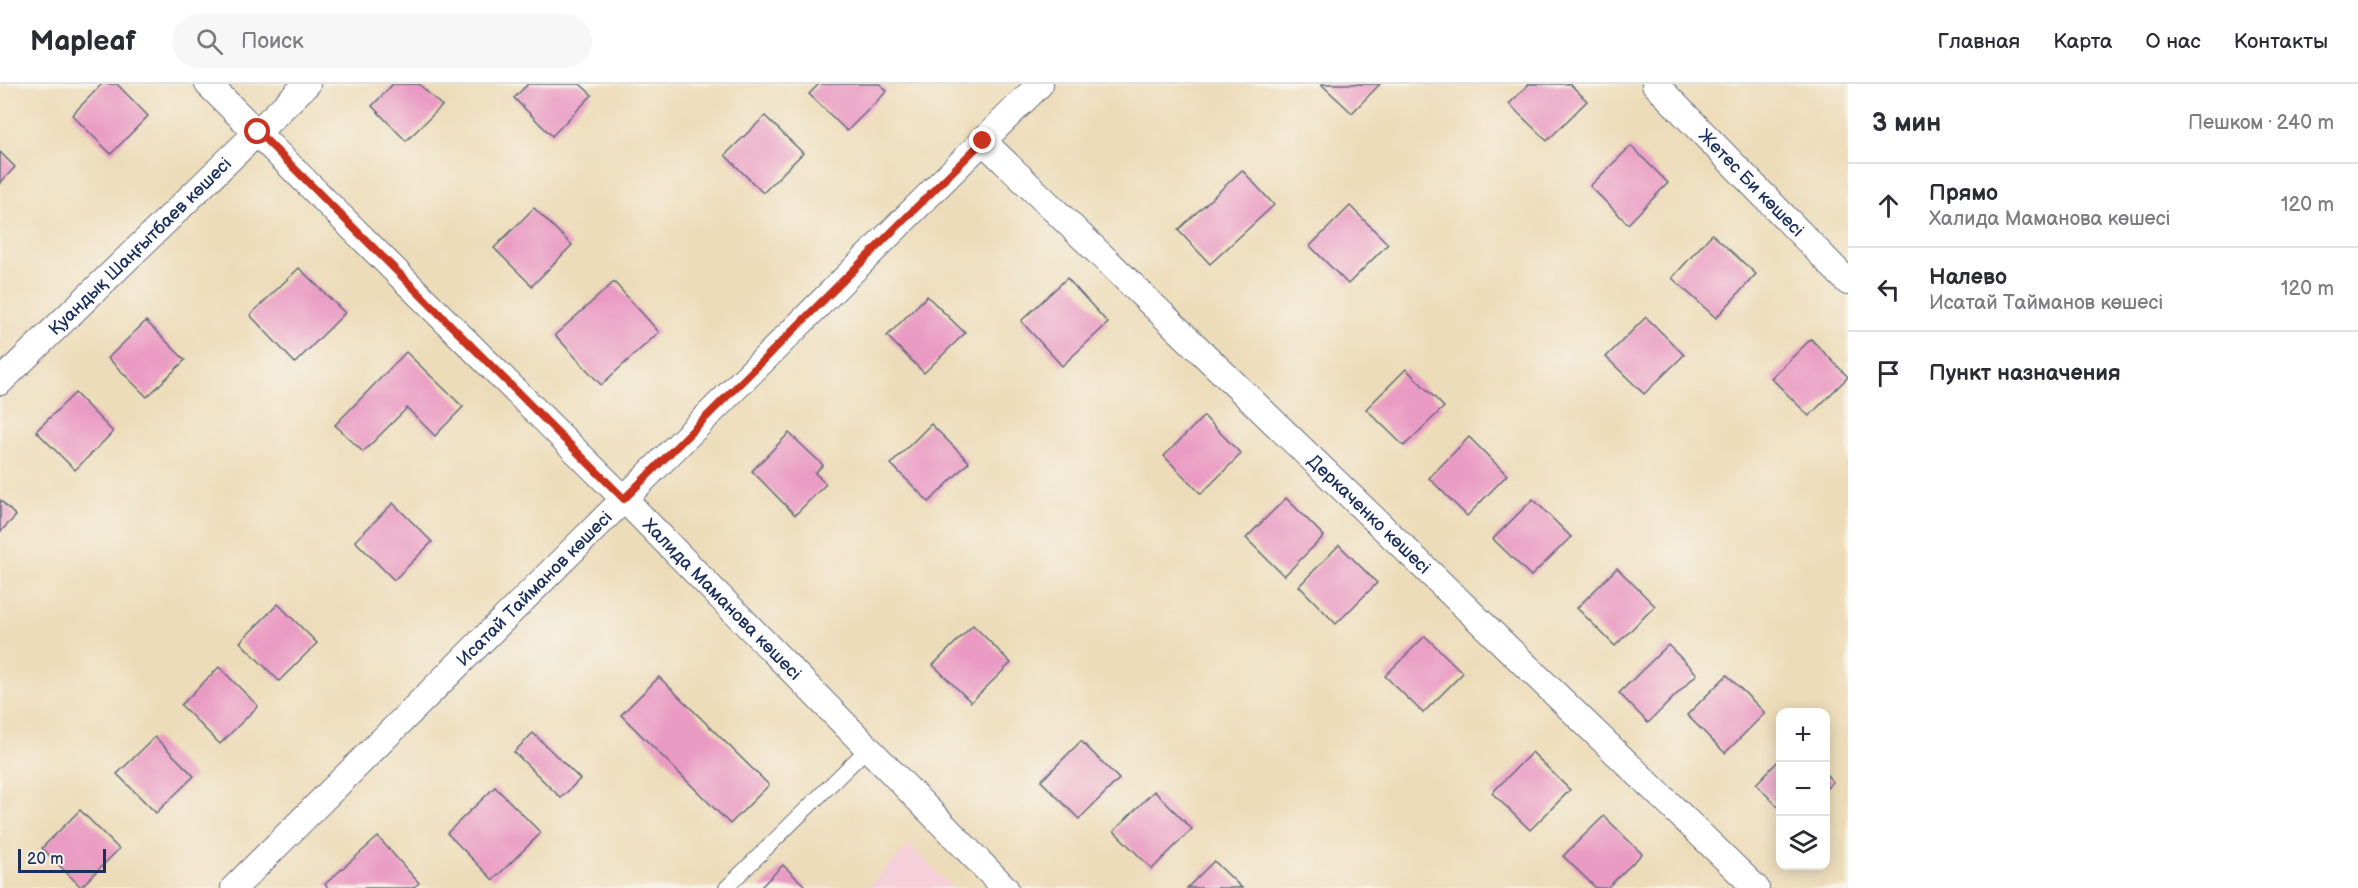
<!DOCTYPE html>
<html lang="ru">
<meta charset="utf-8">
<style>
body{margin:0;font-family:"Balsamiq Sans",sans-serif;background:#f7f7f7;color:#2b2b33}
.controls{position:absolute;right:18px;bottom:18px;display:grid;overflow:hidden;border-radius:12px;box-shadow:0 3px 15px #0003}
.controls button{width:54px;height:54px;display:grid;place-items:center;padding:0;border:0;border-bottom:2px solid #e1e1e2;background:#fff;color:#2b2b33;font:30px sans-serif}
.scale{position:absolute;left:18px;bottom:15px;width:88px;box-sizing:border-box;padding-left:6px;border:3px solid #1b2f5e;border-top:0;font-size:16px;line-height:21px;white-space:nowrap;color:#1b2f5e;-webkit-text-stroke:4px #f7f3e8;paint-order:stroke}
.stop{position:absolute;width:18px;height:18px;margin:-14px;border:4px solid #c8321e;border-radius:50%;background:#fff}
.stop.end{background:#c8321e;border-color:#fff;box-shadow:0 2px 6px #0008}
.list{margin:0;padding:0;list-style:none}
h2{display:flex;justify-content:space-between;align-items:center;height:78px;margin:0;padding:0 24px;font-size:26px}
h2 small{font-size:20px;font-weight:400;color:#7c7c81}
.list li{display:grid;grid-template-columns:39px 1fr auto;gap:18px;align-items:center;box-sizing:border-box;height:84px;padding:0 24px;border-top:2px solid #e1e1e2}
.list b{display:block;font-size:22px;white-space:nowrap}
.list p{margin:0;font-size:20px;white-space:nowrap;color:#7c7c81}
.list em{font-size:20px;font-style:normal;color:#7c7c81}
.icon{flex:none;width:33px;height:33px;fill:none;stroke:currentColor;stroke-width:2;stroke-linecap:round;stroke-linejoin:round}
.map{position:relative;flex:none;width:1848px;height:804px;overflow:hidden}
header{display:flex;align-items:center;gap:36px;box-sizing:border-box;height:84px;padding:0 30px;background:#fff;border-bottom:2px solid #e1e1e2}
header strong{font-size:28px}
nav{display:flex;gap:33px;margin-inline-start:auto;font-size:21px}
.search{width:420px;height:54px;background:#f7f7f7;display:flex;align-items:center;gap:15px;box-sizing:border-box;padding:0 21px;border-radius:33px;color:#7c7c81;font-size:22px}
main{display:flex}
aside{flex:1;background:#fff}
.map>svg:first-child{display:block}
.built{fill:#f5cfda}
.building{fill:#ea9bc3}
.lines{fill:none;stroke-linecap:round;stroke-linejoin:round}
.service-casing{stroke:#646c7e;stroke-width:16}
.minor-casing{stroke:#646c7e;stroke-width:28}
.service{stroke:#fff;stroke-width:14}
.minor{stroke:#fff;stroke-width:26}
.route{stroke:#c8321e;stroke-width:8}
.labels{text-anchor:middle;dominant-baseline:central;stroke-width:6;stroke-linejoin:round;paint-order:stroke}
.street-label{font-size:18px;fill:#1b2f5e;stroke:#f7f3e8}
</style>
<header>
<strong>Mapleaf</strong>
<div class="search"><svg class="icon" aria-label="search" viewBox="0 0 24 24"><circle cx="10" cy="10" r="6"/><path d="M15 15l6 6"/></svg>Поиск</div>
<nav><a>Главная</a><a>Карта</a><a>О нас</a><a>Контакты</a></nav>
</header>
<main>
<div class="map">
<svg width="1848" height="804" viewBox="0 0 1848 804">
<rect width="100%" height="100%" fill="#f7f3e8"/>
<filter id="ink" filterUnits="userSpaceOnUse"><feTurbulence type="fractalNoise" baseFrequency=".0167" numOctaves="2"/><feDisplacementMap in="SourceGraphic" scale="12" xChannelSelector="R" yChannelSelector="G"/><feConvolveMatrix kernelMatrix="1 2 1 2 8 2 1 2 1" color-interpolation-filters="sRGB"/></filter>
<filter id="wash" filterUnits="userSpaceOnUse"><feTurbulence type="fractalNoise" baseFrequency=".008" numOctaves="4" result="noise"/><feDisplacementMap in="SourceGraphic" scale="24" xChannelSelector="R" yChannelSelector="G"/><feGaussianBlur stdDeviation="1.35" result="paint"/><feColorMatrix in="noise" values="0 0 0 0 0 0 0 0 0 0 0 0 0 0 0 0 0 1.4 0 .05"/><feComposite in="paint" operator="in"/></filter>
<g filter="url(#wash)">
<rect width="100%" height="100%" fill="#eddcb9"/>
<path class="built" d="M910,761l42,43h-85z"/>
<g id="blocks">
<g class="building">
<path d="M102,0h15l31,32 -37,38 -39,-39z"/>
<path d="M393,0h26l23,22 -36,35 -34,-35z"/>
<path d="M528,0h52l12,11 -40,41 -38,-38z"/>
<path d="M819,0h61l7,7 -40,40 -38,-37z"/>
<path d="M1321,0h59l-28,29z"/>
<path d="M1529,0h41l17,17 -40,40 -38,-37z"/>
<path d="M765,32l38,37 -40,40 -38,-38z"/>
<path d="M1631,62l37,37 -40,41 -38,-38z"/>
<path d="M0,68l15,15 -15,16z"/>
<path d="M1242,86l32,35 -64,59 -32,-34z"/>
<path d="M1350,122l38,38 -40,40 -38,-38z"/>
<path d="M534,124l38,37 -40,41 -38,-38z"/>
<path d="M1712,150l44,40 -40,44 -44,-40z"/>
<path d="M299,184l46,45 -50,50 -45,-48z"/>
<path d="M1067,194l41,45 -46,43 -41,-45z"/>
<path d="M614,198l45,50 -58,53 -46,-50z"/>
<path d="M927,212l38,37 -41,40 -37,-37z"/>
<path d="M1646,233l38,38 -40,39 -38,-37z"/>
<path d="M146,237l39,39 -38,37 -39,-39z"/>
<path d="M1811,255l37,38 -39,39 -38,-38z"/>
<path d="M406,268l57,55 -28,29 -28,-28 -44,44 -28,-27z"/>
<path d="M1406,285l38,38 -40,39 -38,-37z"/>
<path d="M75,309l38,39 -38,38 -39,-39z"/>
<path d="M1204,332l37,38 -40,40 -37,-38z"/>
<path d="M931,340l38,38 -40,40 -38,-38z"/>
<path d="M789,349l34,32 -8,8 11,11 -31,31 -43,-44z"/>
<path d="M1469,353l38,38 -40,41 -38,-38z"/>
<path d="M1286,414l38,38 -40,40 -38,-38z"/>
<path d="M1533,415l38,38 -40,39 -38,-37z"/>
<path d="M0,416l16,16 -16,16z"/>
<path d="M393,419l39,39 -38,38 -39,-39z"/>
<path d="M1339,461l38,38 -41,41 -37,-38z"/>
<path d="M1617,484l38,38 -40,40 -38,-38z"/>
<path d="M278,520l39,39 -38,38 -39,-39z"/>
<path d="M973,541l38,38 -40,39 -38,-37z"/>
<path d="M1425,552l38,37 -40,40 -38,-37z"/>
<path d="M1668,561l29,29 -49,49 -29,-30z"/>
<path d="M219,583l39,39 -38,38 -39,-39z"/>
<path d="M1727,591l38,38 -40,40 -38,-38z"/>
<path d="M659,593l110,108 -39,39 -109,-109z"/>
<path d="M533,649l47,46 -19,19 -47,-46z"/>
<path d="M155,653l39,39 -38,37 -39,-39z"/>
<path d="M1081,657l38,38 -40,40 -38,-38z"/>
<path d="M1532,668l38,38 -40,40 -38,-37z"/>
<path d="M1780,675v50l-24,-25z"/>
<path d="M1826,690l7,8 -7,7z"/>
<path d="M495,703l46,46 -48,47 -46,-47z"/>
<path d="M1154,707l38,38 -40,40 -38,-38z"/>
<path d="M80,726l39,39 -38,38 -39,-39z"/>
<path d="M1604,732l38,38 -35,34h-11l-33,-32z"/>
<path d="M378,753l41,46 -6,5h-85l-3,-4z"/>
<path d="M1214,777l28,27h-55z"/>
<path d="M783,781l24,23h-47z"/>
</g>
</g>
</g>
<g filter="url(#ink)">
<use href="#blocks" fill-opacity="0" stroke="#646c7e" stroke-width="1.5"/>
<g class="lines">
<defs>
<path id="service" d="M726,804l142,-140"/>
<g id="minor">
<path id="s1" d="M208,0l416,415 381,389"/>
<path id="s2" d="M1655,0l193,198"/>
<path id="s3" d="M983,57l773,747"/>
<path id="s4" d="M0,298l307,-298"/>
<path id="s5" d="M234,804l806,-804"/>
</g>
</defs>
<use href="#service" class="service-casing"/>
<use href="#minor" class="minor-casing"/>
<use href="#service" class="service"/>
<use href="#minor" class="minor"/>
</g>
</g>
<g class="lines" filter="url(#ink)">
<path class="route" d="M258,48l366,367 359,-358"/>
</g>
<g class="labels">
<g class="street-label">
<text stroke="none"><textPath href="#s2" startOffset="138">Жетес Би көшесі</textPath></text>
<text stroke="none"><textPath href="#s4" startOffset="195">Қуандық Шаңғытбаев көшесі</textPath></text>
<text stroke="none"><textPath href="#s3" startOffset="537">Деркаченко көшесі</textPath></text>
<text stroke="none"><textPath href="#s5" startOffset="424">Исатай Тайманов көшесі</textPath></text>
<text stroke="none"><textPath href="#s1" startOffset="728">Халида Маманова көшесі</textPath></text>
</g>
</g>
</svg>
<div class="controls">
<button>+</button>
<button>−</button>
<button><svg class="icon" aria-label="layers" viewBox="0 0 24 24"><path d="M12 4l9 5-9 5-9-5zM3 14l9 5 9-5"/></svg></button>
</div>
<div class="scale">20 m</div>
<div class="stop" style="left:258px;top:48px"></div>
<div class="stop end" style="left:983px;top:57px"></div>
</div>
<aside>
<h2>3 мин<small>Пешком · 240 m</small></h2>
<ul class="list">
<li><svg class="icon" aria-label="ahead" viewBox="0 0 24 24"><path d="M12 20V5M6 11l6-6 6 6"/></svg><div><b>Прямо</b><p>Халида Маманова көшесі</p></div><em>120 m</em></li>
<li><svg class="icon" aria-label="left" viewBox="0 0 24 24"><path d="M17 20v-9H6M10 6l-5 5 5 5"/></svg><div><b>Налево</b><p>Исатай Тайманов көшесі</p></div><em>120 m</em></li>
<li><svg class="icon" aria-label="arrive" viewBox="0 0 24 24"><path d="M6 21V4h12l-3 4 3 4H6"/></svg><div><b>Пункт назначения</b></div></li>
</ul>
</aside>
</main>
